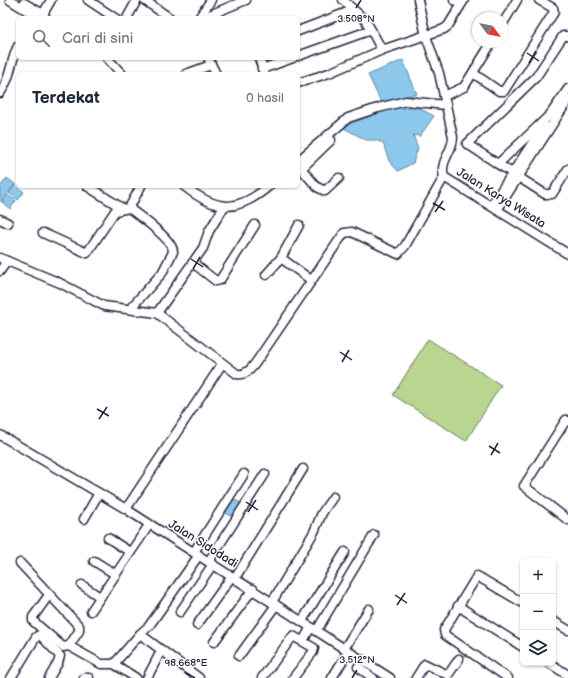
<!DOCTYPE html>
<html lang="id">
<meta charset="utf-8">
<style>
body{margin:0;font-family:"Balsamiq Sans",sans-serif;background:#f2f2f3;color:#1f2937}
.controls{position:absolute;right:12px;bottom:12px;display:grid;overflow:hidden;border-radius:6px;box-shadow:0 1px 3px #0004}
.controls button{width:36px;height:36px;display:grid;place-items:center;padding:0;border:0;border-bottom:1px solid #e0e1e3;background:#fff;color:#1f2937;font:20px sans-serif}
.compass{position:absolute;left:472px;top:12px;width:36px;height:36px;border-radius:50%;background:#fff;box-shadow:0 1px 3px #0004;rotate:122deg}
.list{margin:0;padding:0;list-style:none}
h2{display:flex;justify-content:space-between;align-items:center;height:52px;margin:0;padding:0 16px;font-size:17px}
h2 small{font-size:13px;font-weight:400;color:#747a83}
.icon{flex:none;width:22px;height:22px;fill:none;stroke:currentColor;stroke-width:2;stroke-linecap:round;stroke-linejoin:round}
.map{position:relative;flex:none;width:568px;height:678px;overflow:hidden}
.search{position:absolute;background:#fff;box-shadow:0 1px 3px #0004;left:16px;top:16px;width:284px;height:44px;display:flex;align-items:center;gap:10px;box-sizing:border-box;padding:0 14px;border-radius:6px;color:#747a83;font-size:15px}
.panel{position:absolute;background:#fff;box-shadow:0 1px 3px #0004;left:16px;top:72px;width:284px;height:116px;border-radius:6px}
.map>svg:first-child{display:block}
.green{fill:#b8d68f;stroke:#6d7c65}
.water{fill:#8cc8ec;stroke:#6286a5}
.lines{fill:none;stroke-linecap:round;stroke-linejoin:round}
.minor-casing{stroke:#22223b;stroke-width:11}
.minor{stroke:#fff;stroke-width:8}
.ticks{fill:none;stroke:#22223b;stroke-width:1.5}
.labels{text-anchor:middle;dominant-baseline:central;stroke-width:3;stroke-linejoin:round;paint-order:stroke}
.street-label{font-size:12px;fill:#22223b;stroke:#fff}
.ticks-label{font-size:10px;text-anchor:middle;fill:#22223b;stroke:#fff;stroke-width:3;stroke-linejoin:round;paint-order:stroke}
</style>
<div class="map">
<svg width="568" height="678" viewBox="0 0 568 678">
<rect width="100%" height="100%" fill="#fff"/>
<filter id="ink" filterUnits="userSpaceOnUse"><feTurbulence type="fractalNoise" baseFrequency=".025" numOctaves="2"/><feDisplacementMap in="SourceGraphic" scale="8" xChannelSelector="R" yChannelSelector="G"/><feConvolveMatrix kernelMatrix="1 2 1 2 8 2 1 2 1" color-interpolation-filters="sRGB"/></filter>
<g filter="url(#ink)">
<path class="green" d="M428,339l73,46 -35,56 -73,-46z"/>
<g class="water">
<path d="M403,60l14,34 -36,8 -13,-27z"/>
<path d="M391,108h28l15,8 -14,20 -7,-1 5,13 -5,15 -15,8 -9,-10 -6,-18 -8,-3h-9l-24,-13z"/>
<path d="M7,178l8,6 -14,18 -1,-15z"/>
<path d="M15,185l9,7 -6,8 -9,-7z"/>
<path d="M8,195l8,6 -6,8 -8,-7z"/>
<path d="M230,498l11,5 -7,14 -11,-5z"/>
</g>
<g class="lines">
<defs>
<g id="minor">
<path d="M10,0l29,18"/>
<path d="M88,0l27,18"/>
<path d="M144,0l26,18"/>
<path d="M343,0l23,21 16,29"/>
<path d="M418,0l8,36 13,37 14,64c0,15 -14,24 -9,40l124,77"/>
<path d="M454,0l8,3"/>
<path d="M24,3l19,11 3,4"/>
<path d="M43,14l8,-14"/>
<path d="M127,18l10,-18"/>
<path d="M199,18l12,-18"/>
<path d="M202,18l44,-18"/>
<path d="M502,25l15,-25"/>
<path d="M298,31l55,-21"/>
<path d="M298,56l73,-26"/>
<path d="M107,58l15,16"/>
<path d="M208,58l8,16"/>
<path d="M259,58l5,15"/>
<path d="M262,69l31,-11"/>
<path d="M473,73l26,18h5l50,-79 -1,-4 -14,-8"/>
<path d="M186,74l25,-9"/>
<path d="M298,83l31,-10 53,-23 62,-21 4,-3 16,-26"/>
<path d="M0,93c11,-14 10,-31 18,-47"/>
<path d="M444,96l20,-9 28,-45"/>
<path d="M553,112l-55,52 47,30h7l16,-25"/>
<path d="M550,115l18,-26"/>
<path d="M298,161l50,-43 30,-10 28,-7 40,4"/>
<path d="M498,164l-31,-20 69,-67 27,-41h5"/>
<path d="M298,165l19,22 8,4 14,-13"/>
<path d="M302,168l29,-28"/>
<path d="M87,186l35,22"/>
<path d="M184,186c33,26 53,27 85,0"/>
<path d="M491,206l53,-81"/>
<path d="M129,208l12,-22"/>
<path d="M497,210l71,-110"/>
<path d="M0,219l8,4"/>
<path d="M43,233l44,20 28,-42 14,-3c10,8 45,32 44,44l-11,21 -32,36"/>
<path d="M0,258l60,25 44,23 53,7 80,61c12,2 18,-11 24,-19l83,-122 8,-1 46,22 7,-8 39,-69"/>
<path d="M281,258l30,22"/>
<path d="M193,263l23,18 4,-1 35,-55"/>
<path d="M0,271l7,-10"/>
<path d="M266,275l15,-17 18,-33"/>
<path d="M157,313l46,-65 6,-17 15,-24"/>
<path d="M568,421l-2,-1 -42,66 44,34"/>
<path d="M0,435l126,74 264,169"/>
<path d="M126,509l94,-142"/>
<path d="M84,519l15,-26"/>
<path d="M108,538l22,14"/>
<path d="M194,552l50,-78"/>
<path d="M94,561l21,13"/>
<path d="M209,561l56,-87"/>
<path d="M20,563l59,63v5l-10,15"/>
<path d="M235,578l68,-109"/>
<path d="M82,585l18,12"/>
<path d="M49,595l-16,22v4l30,26 6,-1 32,18h13l22,14"/>
<path d="M272,602l42,-70 8,-19 11,-16"/>
<path d="M458,606l65,41"/>
<path d="M91,611l58,-86"/>
<path d="M180,612l33,-48"/>
<path d="M302,621l43,-69"/>
<path d="M553,621l15,9"/>
<path d="M197,625l35,-49"/>
<path d="M317,630l57,-95"/>
<path d="M140,634l59,44"/>
<path d="M303,641l8,-14"/>
<path d="M214,642l39,-53"/>
<path d="M344,649l25,-40"/>
<path d="M239,656l37,-51"/>
<path d="M549,663l19,12"/>
<path d="M114,664l26,-30 9,-8 50,-71"/>
<path d="M358,667l15,11"/>
<path d="M11,678l25,-41 3,-2 4,3 17,18 -2,7 -9,15"/>
<path d="M84,678h5"/>
<path d="M147,678l14,-27"/>
<path d="M262,678l31,-42 21,12 -1,4 -20,26"/>
<path d="M332,678l16,-26"/>
<path d="M416,678l9,-14 23,11 11,-16"/>
<path d="M508,678l-63,-43 -1,-5 33,-54 46,27"/>
</g>
</defs>
<use href="#minor" class="minor-casing"/>
<use href="#minor" class="minor"/>
</g>
</g>
<path class="ticks" d="M356,8l5,-8M527,53l12,8M529,63l7,-12M433,203l12,7M435,212l8,-11M191,259l12,8M193,269l7,-12M340,352l12,8M342,362l7,-12M97,409l12,7M99,419l8,-12M489,446l11,7M491,455l7,-12M246,502l12,8M248,512l8,-12M395,595l12,8M397,605l8,-12M186,673l9,5M352,678l5,-8"/>
<g class="labels">
<g class="street-label">
<text transform="translate(501 198) rotate(32)">Jalan Karya Wisata</text>
<text transform="translate(203 544) rotate(32)">Jalan Sidodadi</text>
</g>
</g>
<g class="ticks-label">
<text x="356" y="22">3.508°N</text>
<text x="357" y="663">3.512°N</text>
<text x="186" y="666">98.668°E</text>
</g>
</svg>
<div class="controls">
<button>+</button>
<button>−</button>
<button><svg class="icon" aria-label="layers" viewBox="0 0 24 24"><path d="M12 4l9 5-9 5-9-5zM3 14l9 5 9-5"/></svg></button>
</div>
<svg class="compass" viewBox="-18 -18 36 36"><path d="M0-13l5 13h-10z" fill="#e53935"/><path d="M0 13l5-13h-10z" fill="#747a83"/></svg>
<div class="search"><svg class="icon" aria-label="search" viewBox="0 0 24 24"><circle cx="10" cy="10" r="6"/><path d="M15 15l6 6"/></svg>Cari di sini</div>
<section class="panel">
<h2>Terdekat<small>0 hasil</small></h2>
<ul class="list">
</ul>
</section>
</div>
